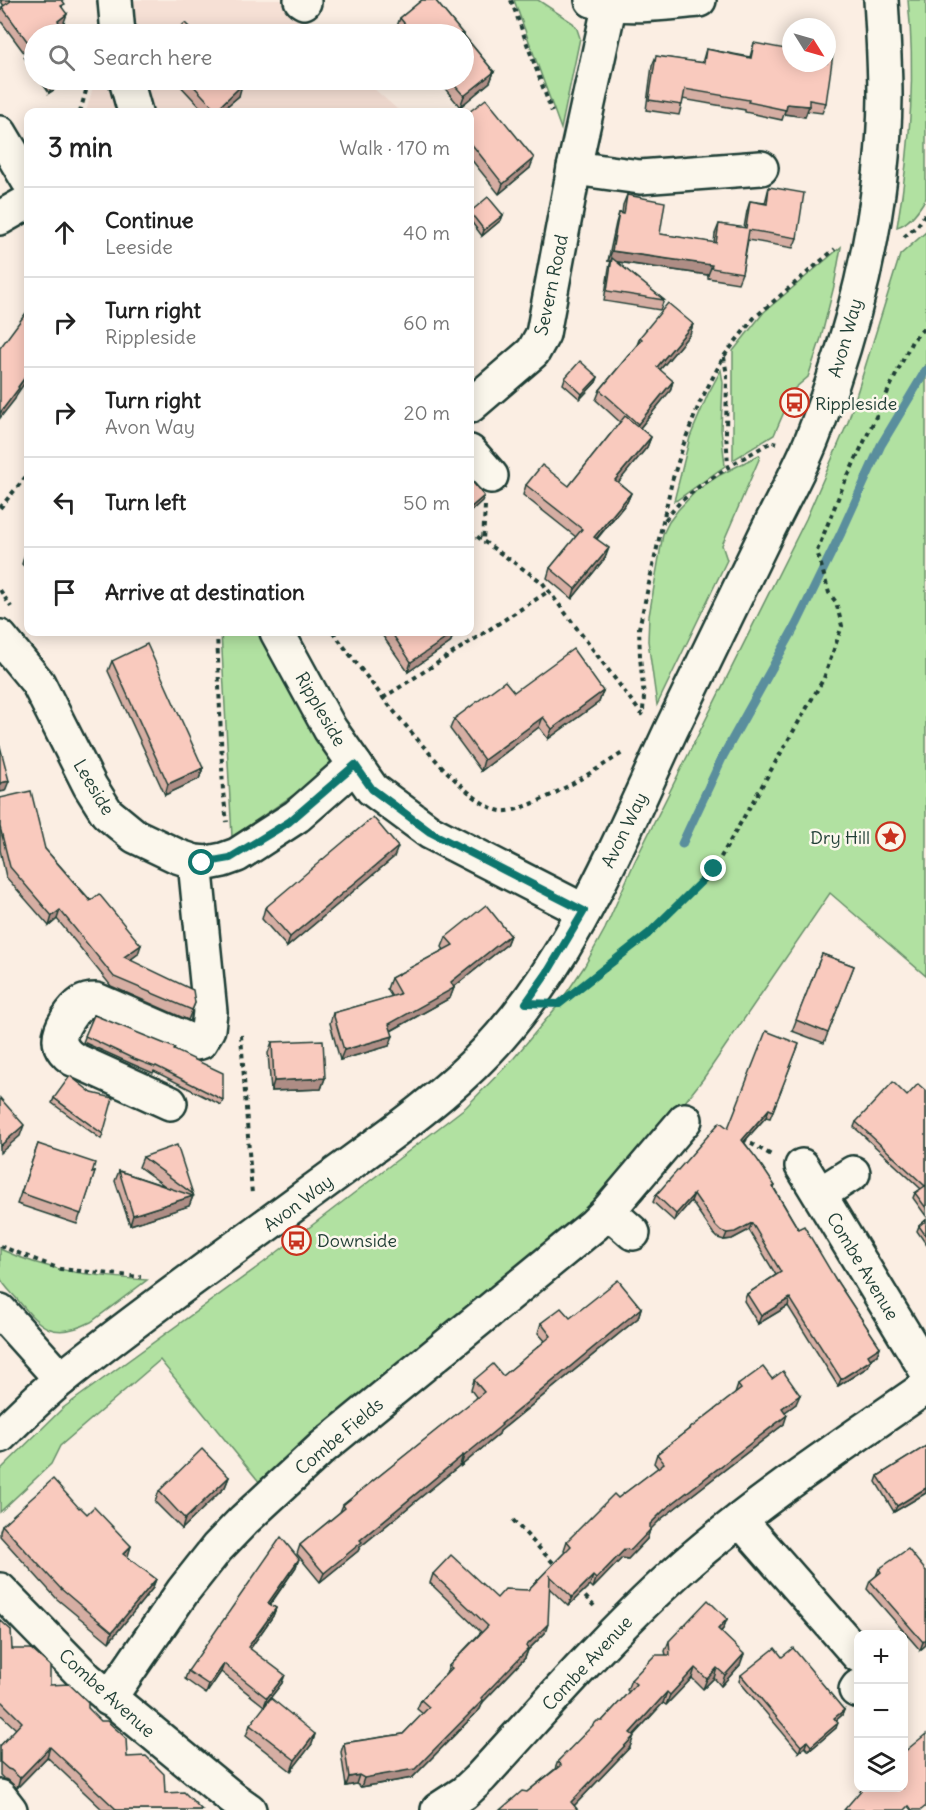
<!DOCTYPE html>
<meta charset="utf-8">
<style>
body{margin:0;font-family:Delius,sans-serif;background:#f2f2f2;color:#222}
.controls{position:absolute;right:18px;bottom:18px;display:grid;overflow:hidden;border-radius:12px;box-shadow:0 3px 15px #0003}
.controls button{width:54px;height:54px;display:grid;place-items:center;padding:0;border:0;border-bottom:2px solid #e0e0e0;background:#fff;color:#222;font:30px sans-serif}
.compass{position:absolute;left:782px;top:18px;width:54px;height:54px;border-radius:50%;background:#fff;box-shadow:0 3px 15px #0003;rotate:127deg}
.stop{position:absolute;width:18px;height:18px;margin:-14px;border:4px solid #0f766e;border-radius:50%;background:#fff}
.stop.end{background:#0f766e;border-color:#fff;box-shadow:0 2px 6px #0008}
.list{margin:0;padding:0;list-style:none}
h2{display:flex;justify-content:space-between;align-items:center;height:78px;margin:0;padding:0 24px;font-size:26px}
h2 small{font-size:20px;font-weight:400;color:#767676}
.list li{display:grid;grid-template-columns:39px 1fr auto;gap:18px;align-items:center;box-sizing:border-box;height:90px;padding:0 24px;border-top:2px solid #e0e0e0}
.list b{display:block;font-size:22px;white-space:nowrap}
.list p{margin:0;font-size:20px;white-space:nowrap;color:#767676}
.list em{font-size:20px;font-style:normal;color:#767676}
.icon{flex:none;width:33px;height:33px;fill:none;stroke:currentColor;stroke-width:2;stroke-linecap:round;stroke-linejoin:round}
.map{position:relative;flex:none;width:926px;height:1810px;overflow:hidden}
.search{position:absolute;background:#fff;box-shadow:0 3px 15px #0003;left:24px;top:24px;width:450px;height:66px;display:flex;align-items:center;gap:15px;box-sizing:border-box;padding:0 21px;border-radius:33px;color:#767676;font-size:22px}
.panel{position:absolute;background:#fff;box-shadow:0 3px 15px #0003;left:24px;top:108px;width:450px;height:528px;border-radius:12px}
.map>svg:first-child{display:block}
.built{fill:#f6e0d5}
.green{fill:#b1e1a1;stroke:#688f6a;stroke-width:1.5}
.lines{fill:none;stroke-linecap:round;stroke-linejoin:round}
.stream{stroke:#5a8e9d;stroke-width:9}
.minor-casing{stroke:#1f3d34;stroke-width:38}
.path{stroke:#1f3d34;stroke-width:4;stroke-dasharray:4.5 4.5;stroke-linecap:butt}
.minor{stroke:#fbf7ec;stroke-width:33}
.wall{fill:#d6aea3;stroke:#1f3d34;stroke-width:1.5}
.shaded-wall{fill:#ae8d85;stroke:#1f3d34;stroke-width:1.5}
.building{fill:#f9cabe;stroke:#1f3d34;stroke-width:1.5}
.route{stroke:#0f766e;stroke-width:8}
.labels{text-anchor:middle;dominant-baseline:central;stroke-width:5;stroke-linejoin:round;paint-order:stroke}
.street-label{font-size:18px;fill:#1f3d34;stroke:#fbf7ec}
.poi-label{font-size:18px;fill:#1f3d34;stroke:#fbf7ec;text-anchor:start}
</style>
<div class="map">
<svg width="926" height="1810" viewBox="0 0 926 1810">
<rect width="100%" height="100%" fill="#fbeee3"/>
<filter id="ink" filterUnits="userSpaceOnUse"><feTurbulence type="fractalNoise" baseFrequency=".0167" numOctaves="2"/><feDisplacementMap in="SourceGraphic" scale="12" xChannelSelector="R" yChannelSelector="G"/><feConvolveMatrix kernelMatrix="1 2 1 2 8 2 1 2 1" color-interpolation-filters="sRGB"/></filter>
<g filter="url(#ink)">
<g class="built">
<path d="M108,0h177l13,9 -4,7 25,18h-213z"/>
<path d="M95,80h269l33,29 2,3h-313z"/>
</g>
<g class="green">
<path d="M514,0h24l35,23 4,6 3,9 -19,91z"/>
<path d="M908,0h18v198c-6,10 -16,26 -29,29 13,-75 19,-151 11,-227z"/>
<path d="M926,232v744l-96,-83 -127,186 -99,126 -339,284 -105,-129 -100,86 -9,18 -51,48v-42l63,-62 200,-145 203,-156 48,-49 45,-54 25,-37 21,-38 30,-68 171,-342 42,-97 52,-167z"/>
<path d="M841,247l-7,39 -13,52 -13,39 -14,12 -20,46 -41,25v-109l31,-39z"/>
<path d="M721,370l2,13 -2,46 4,37 -48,34 -3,1 16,-64 18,-43z"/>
<path d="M759,455l1,2 -38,88 5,15 -70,145 -9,-64 1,-25 14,-82 6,-12 9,-12 18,-19 24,-16z"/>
<path d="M221,632h36l83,131 -108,74z"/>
<path d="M0,1249c49,23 94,27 147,31l-56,42c-38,19 -50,6 -74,-23 -5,-6 -15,-15 -17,-22 0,-8 0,-19 0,-28z"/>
</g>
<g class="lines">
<path class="stream" d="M682,844l41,-88 74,-133 44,-90 40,-88 45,-75"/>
<defs>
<g id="minor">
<path d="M115,0l3,34"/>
<path d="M301,0l3,2"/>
<path d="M592,0c32,9 74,3 107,0"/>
<path d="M126,80l9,32"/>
<path d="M0,133l28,47"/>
<path d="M574,168l66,9 121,-9"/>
<path d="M0,218l28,-16"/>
<path d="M470,406l63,-54 10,-18 31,-166 36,-165"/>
<path d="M470,452l21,24"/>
<path d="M277,632l53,97 42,60 58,43 154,79"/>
<path d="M0,637l38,46 52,103 17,27 28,23 42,20 18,6 13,1 15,-3 14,-5 60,-39 58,-51"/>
<path d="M170,1103l-97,-44c-6,-4 -13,-11 -13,-19 -1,-12 13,-31 22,-37 5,-3 9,-3 14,-3l99,43 5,-1 8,-13 2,-17 -15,-150"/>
<path d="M802,1166l124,204"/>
<path d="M820,1194l33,-21"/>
<path d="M608,1211l25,22"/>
<path d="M0,1311l61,68"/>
<path d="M0,1436c21,-21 42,-42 65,-60 81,-66 166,-124 249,-186 59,-44 122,-85 173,-139 85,-90 132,-210 184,-321 31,-64 62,-128 93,-192 14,-29 30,-58 43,-87 10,-22 17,-45 25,-67 31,-91 52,-190 53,-287 0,-32 -2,-65 -4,-97"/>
<path d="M740,1520l118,135"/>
<path d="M0,1590l87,89 145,119 17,12"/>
<path d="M856,1690l2,-3"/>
<path d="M109,1699l74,-108 34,-43 27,-28 79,-73 271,-222 14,-14 77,-91"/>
<path d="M0,1797l10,13"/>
<path d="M438,1810l26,-17 16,-15c68,-74 133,-150 208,-216 75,-65 158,-119 238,-175"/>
</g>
</defs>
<use href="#minor" class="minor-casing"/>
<g class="path">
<path d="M511,0l41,112"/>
<path d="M80,112l9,-32"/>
<path d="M904,237l14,-12 8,-12"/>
<path d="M724,357l3,19 -1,56 2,34"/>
<path d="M485,506l-2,35 59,41 101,134"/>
<path d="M0,508l28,-34"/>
<path d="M665,520l15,-18 20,-16 33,-22 33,-19 7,-3 4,1"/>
<path d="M470,531l13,10"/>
<path d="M0,590l11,17"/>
<path d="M217,632l6,160 4,30"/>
<path d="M333,632c27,36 127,173 168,179 26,4 99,-44 123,-59"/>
<path d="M383,698l166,-107"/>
<path d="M643,710l1,-13 -4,-40 -1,-29 33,-147 13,-41 15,-38 24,-46 30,-38 81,-69"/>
<path d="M576,991l72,-56 66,-66 110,-191 18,-52 -6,-24 -7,-9 -12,-42 26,-65 69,-145 14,-15"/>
<path d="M241,1035l11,160"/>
<path d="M743,1139l30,17"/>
<path d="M0,1246l60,23 81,8"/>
<path d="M513,1520l44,47"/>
<path d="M579,1590l15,16"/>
</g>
<use href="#minor" class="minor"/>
</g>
<g class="wall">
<path d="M0,0h62l1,25 -29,9v38l-10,-15 1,-3 -25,-34v-7l2,-6 2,-1z"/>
<path d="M422,0h13l59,72 -4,10 -30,25 -22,-27h26v-46h-63l-5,-5 4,-11z"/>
<path d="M754,43l72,60 -4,10 -15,-2 -2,6 -21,-3 -2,6 -37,-8v-2l-62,-11 -4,16 -33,-5 6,-44 4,-10 46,7 4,-14 44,8z"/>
<path d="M40,80h29l-20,13z"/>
<path d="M175,80h62l2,16 -19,16h-15z"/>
<path d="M470,112l60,56 -31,26 -29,-36z"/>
<path d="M769,187l28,51 -4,10 -45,-8 -6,33 -4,10 -30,-5v-3l-91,-13 47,38 -4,10 -56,-9 5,-33 2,-7h-3l8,-38 3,-10h3l1,-8 4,-10 33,39 54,9 1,-9 4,-10 25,4 3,-17 3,-10 15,2z"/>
<path d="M470,212l33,3 -2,5 -19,16 -12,-16z"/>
<path d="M693,324l-3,10 -30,36 13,11 -3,10 -30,37 11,9 -4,10 -29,35 13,11 -4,9 -30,37 8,19 -33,41 -25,-21 3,-10 26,-31 -53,-42 3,-10 43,1 51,-64 -24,-22 4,-10 37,-45 3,-8z"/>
<path d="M598,377l-2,5 -16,17 -17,-15 2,-6z"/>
<path d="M28,550v20l-6,-6 3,-10z"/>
<path d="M380,632h73l1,1 -4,10 -42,29z"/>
<path d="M112,661l91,107 -4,11 -34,16 -57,-124z"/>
<path d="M603,691l-4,11 -51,37 -9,-12 -58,44 -31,-42 4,-10 60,-27z"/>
<path d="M0,798l138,156 -8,6 65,43 -7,17 -77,-34 -54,-67 -8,7 -43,-49 -6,-27z"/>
<path d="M394,857l-107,90 -25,-28 3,-11z"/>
<path d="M510,935l-4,10 -52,42 -4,11 -59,33 -2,15 -49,14 -10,-37 3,-10 59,-16 -5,-8 4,-11 53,-28 -2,-3 4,-10z"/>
<path d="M822,954l32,12 -30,77 -32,-12z"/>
<path d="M94,1015l80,35 49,50 -2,5 -67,-34 -1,2 -21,-9 -49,-22z"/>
<path d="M272,1042l53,36 -4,11 -50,2 -3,-38z"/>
<path d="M799,1044l-29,74 -4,-1 -22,25 31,44 -1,2 24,41 38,51 44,67 -3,8 -7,4 -2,8 -30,19 -50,-80 -30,18 -14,-23 3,-7 29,-19 -27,-45 -17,9 -8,1 -6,-2 -5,-5 -22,-32 -17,20 -21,-19 3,-7 72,-67z"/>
<path d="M926,1091v125l-13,-18 2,-5 6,-4 -67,-62 2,-5 51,-26z"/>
<path d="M54,1098l49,36 -2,5 -49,-36z"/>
<path d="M38,1144l54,29 3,-1 -18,52 -60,-20z"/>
<path d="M143,1157l50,37v2l-4,10 -59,19 -15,-44 4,-10 46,15 -26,-19z"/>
<path d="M926,1220v24l-9,-13 2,-5z"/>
<path d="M641,1308l-3,10 -138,113 -1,3 -38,32 -1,-1 -100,82 -2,4 -38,31 -23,-28 3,-9 40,-33 3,-7 134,-107 -6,-8 3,-10 29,-4 42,-35 -7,-8 3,-10z"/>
<path d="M772,1379l24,25 -11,8 -1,12 -123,95 -11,10 -3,10 -19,20 -6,-1 -29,30 -3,-3 -22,21 -19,-18 -4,45 -17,17 -3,8 -42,44 -3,7 -68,69 -51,9 -5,-3 -10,2 -5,-34 3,-9 59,-9 20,-20 -6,-5 4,-9 25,-26 3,-8 32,-34 -51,-49 3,-9 64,24 31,-8 37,-38 -1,-2 3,-9 51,-43 40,-30 -4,-5 3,-9 78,-60 3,-9z"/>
<path d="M926,1446v47l-32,19 -18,-30 2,-6z"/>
<path d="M229,1477l-4,10 -43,42 -27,-27 4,-11z"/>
<path d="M79,1508l52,38 -4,11 29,22 -4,10 -43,53 -52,-43 -57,-63v-5l2,-6z"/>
<path d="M296,1567l-26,38 6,3 -3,8 -23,33 32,34 -18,23 -43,-34 -15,22 -21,-15 3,-8z"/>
<path d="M879,1569l47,2v74l-6,5 -53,-61 3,-8 6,-5z"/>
<path d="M727,1619l-4,10 -2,3 19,33 -19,21 -7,-8 -11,11 -11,-11 -26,27 -3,-2 -30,33 -3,11 -56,59 -47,-14 28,-23 3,-8 44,-40 27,-29 -2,-2 4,-10 35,-25 -1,-4 4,-10z"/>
<path d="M0,1620l12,29 38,36 38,23 39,49 38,36 37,17h-99l-56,-53 -30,31 -9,-8 -4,-1 -4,-4v-29l16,-17 -16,-15z"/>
<path d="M782,1657l62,53 -2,5 -6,5v8l-27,23 -4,-4 -6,5 -60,-71 2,-6z"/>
<path d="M250,1725l65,9 -3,10 -21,27 -45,-35z"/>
</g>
<g class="shaded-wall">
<path d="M67,14l-4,11 -9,6 4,-10z"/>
<path d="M494,72l-4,10 -30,25 4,-11z"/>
<path d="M58,80h11l-20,13 4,-10z"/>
<path d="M242,85l-3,11 -19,16h-5l1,-2z"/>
<path d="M787,104l22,2 -4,11 -21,-3z"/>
<path d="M534,158l-4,10 -31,26 4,-10z"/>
<path d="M503,215l-2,5 -19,16 2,-6z"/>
<path d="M612,251l100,14 -4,10 -96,-14v-3l-1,3h-3z"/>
<path d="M693,324l-3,10 -37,44 4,-11z"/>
<path d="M28,373v5l-11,16 -2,5 -15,19v-5z"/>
<path d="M598,377l-2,5 -16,17 2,-5z"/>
<path d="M673,381l-3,10 -36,44 4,-11z"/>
<path d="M651,437l-4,10 -35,43 3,-10z"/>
<path d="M631,493l-4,9 -37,44 4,-9z"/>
<path d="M484,496l-2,5 -12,11v-4z"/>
<path d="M609,548l-4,10 -33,41 3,-10z"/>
<path d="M454,633l-4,10 -42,29 3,-10z"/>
<path d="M603,691l-4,11 -51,37 4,-10z"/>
<path d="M543,717l-4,10 -58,44 3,-11z"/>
<path d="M203,768l-4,11 -34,16 3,-11z"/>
<path d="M9,781l-4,10 -5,1v-9z"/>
<path d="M398,847l-4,10 -107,90 3,-10z"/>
<path d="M60,910l-3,9 -8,7 3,-10z"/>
<path d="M510,935l-4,10 -55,44 3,-1 -4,10 -65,36 4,-10 62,-42z"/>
<path d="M141,945l-3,9 -18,13 4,-10z"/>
<path d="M393,1036l-4,10 -49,14 4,-10z"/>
<path d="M325,1078l-4,11 -50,2 3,-10z"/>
<path d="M769,1109l-3,8 -27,30 3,-7z"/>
<path d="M24,1125l-4,11 -20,17v-7z"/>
<path d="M694,1194l-3,7 -17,20 2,-7z"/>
<path d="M193,1196l-4,10 -59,19 3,-10z"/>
<path d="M752,1223l-3,7 -17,9 -8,1 3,-7z"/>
<path d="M790,1298l-2,8 -30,18 3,-8z"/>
<path d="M641,1308l-3,10 -138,113 -1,3 -38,32 3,-10 37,-32z"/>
<path d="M880,1347l-3,8 -12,7 3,-7z"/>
<path d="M871,1360l-3,7 -30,19 3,-7z"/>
<path d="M800,1395l-4,9 -18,13 4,-9z"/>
<path d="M787,1415l-3,9 -123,95 -14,14 3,-9 14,-14z"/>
<path d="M463,1455l-3,10 -100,82 -2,4 -38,31 4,-9 36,-33z"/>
<path d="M229,1477l-4,10 -43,42 3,-10z"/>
<path d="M926,1488v5l-32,19 3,-6z"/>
<path d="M650,1530l-3,9 -19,20 -6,-1 -29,30 3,-9 29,-30z"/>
<path d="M131,1546l-3,10 -8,7 3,-9z"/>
<path d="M299,1559l-3,8 -31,44 3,-8z"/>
<path d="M593,1576l-3,9 -22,21 4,-9z"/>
<path d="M156,1579l-4,10 -43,53 3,-10z"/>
<path d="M276,1608l-3,8 -28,40 3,-9z"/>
<path d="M727,1619l-4,10 -9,10 4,-10z"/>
<path d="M548,1624l-3,9 -17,17 -3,8 -42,44 -3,7 -68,69 -51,9 3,-9 117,-80 45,-52z"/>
<path d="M926,1639v6l-6,5 3,-8z"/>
<path d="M744,1654l-4,11 -19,21 4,-11z"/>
<path d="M224,1664l-3,8 -15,22 3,-9z"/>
<path d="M695,1668l-3,10 -26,27 4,-10z"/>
<path d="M717,1668l-3,10 -11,11 4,-10z"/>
<path d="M285,1675l-3,8 -18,23 3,-8z"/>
<path d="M667,1692l-4,11 -37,40 4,-10z"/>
<path d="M844,1710l-2,5 -10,9 2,-6z"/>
<path d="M838,1723l-2,5 -27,23 2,-5z"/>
<path d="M315,1734l-3,10 -21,27 4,-11z"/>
<path d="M634,1736l-4,11 -60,63 1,-8z"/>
<path d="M807,1741l-2,6 -6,5 2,-6z"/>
<path d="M50,1747l-3,10 -30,31 3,-10z"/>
<path d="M359,1775l-3,9 -10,2 3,-9z"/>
</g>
<g class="building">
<path d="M10,0h52l3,4 -4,2 6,8 -9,7 9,13h-33v22l-6,-10 2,-1 -28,-38 9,-6z"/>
<path d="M422,0h13l59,72 -30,24 -14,-16h14v-46h-51l-13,-16z"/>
<path d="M185,23l11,11h-24z"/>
<path d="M754,43l37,7v13h36v-10l6,1 -7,49 -17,-3v6l-22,-2 -1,6 -38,-8 1,-2 -64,-11 -3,16 -33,-5 7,-44 48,7 2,-14 45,9z"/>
<path d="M51,80h7l-5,3z"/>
<path d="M188,80h49l5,5 -26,25z"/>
<path d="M486,99l48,59 -31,26 -33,-42 -1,-30z"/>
<path d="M769,187l35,6 -7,45 -48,-8 -7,43 -31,-5 1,-3 -100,-14 7,-38 5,1 3,-19 38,7 -5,32 56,9 3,-19 27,4 4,-27 17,3z"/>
<path d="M488,197l15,18 -19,15 -14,-18z"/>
<path d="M612,258l52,42 -57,-9z"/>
<path d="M668,303l25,21 -36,43 16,14 -35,43 -38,-34 42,-51 -2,-2z"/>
<path d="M26,313l2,2v58l-10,14 1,1 -19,25v-65z"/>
<path d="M580,361l18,16 -16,17 -17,-16z"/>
<path d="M625,416l26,21 -36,43 16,13 -37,44 15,11 -34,41 -25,-21 32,-39 -56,-44 16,-20 27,21z"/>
<path d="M470,479l14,17 -14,12z"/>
<path d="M391,632h62l1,1 -43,29z"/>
<path d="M147,644l56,124 -35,16 -56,-123z"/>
<path d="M573,649l30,42 -51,38 -9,-12 -59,43 -30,-41 51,-38 9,11z"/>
<path d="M0,746l9,35 -9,2z"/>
<path d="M31,791l14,58 45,52 9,-7 42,51 -17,12 69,33 2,13 -3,7 -78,-33 -54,-67 -8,6 -42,-49 -10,-40v-29z"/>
<path d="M373,817l25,30 -108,90 -25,-29z"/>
<path d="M486,905l24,30 -59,47 3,6 -65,36 4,12 -49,14 -11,-37 67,-19 -9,-16 62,-33 -7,-8z"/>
<path d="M822,954l32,12 -26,67 -32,-13z"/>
<path d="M94,1015l81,33 -1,2 49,23v27l-67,-34 -1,1 -21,-8 -49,-23z"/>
<path d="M766,1031l33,13 -26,67 -4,-2 -27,31 15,19 18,27 -2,1 25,42 6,-3 32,54 44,67 -12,8 3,5 -30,19 -51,-81 -29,18 -14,-22 34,-22 -29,-49 -17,9 -8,1 -6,-2 -5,-5 -22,-32 -18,20 -20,-19 64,-73 8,6z"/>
<path d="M323,1040l2,38 -51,3 -2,-39z"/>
<path d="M70,1076l22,17 21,5 -10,36 -49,-36z"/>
<path d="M893,1082l14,14 11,-12 8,7v117l-11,-15 10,-7 -69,-64z"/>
<path d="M0,1098l24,27 -24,21z"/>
<path d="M38,1144l57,19 -3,10 3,-1 -14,42 -60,-21z"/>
<path d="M177,1145l16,49 -50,-37z"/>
<path d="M119,1171l74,25 -60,19z"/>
<path d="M926,1220v16l-7,-10z"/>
<path d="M618,1280l23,28 -140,116 1,1 -38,31 -1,-1 -103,85 2,2 -38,31 -24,-28 45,-37 -2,-3 141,-113 -10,-12 19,-16 10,12 48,-40 -10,-13 20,-15 9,10z"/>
<path d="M763,1367l9,12 11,-8 17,24 -18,13 5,7 -123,95 -14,14v6l-19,20 -6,-1 -29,30 -3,-3 -21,21 -22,-21 -2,48 -22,22 2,3 -47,49 2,2 -68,69 -51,9 -5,-3 -10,2 -5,-34 59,-9 26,-27 -8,-7 31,-32 -3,-2 39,-40 -55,-52 18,-19 46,43 8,-9 23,1 43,-44 -4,-5 47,-47 4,4 46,-35 -7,-9 84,-65 -3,-4z"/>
<path d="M926,1446v42l-29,18 -19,-30z"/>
<path d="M202,1449l27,28 -44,42 -26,-28z"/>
<path d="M53,1479l26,29 1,-1 7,7 7,-7 37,39 -8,8 33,25 -44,53 -51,-43 -59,-64z"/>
<path d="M281,1537l18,22 -31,44 8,5 -28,39 37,28 -18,23 -43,-34 -15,21 -21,-14z"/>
<path d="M908,1549l18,22v68l-3,3 -53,-61 11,-9 -2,-3z"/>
<path d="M708,1600l19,19 -9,10 26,25 -19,21 -8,-7 -10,11 -12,-11 -25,27 -3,-3 -37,41 4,3 -63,66 7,8h-78l22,-19 5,1 34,-27 -3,-4 39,-40h5l34,-37 -5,-4 24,-25h15l-1,-14z"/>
<path d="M0,1620l11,10 1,19h19l19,17v19l19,-1 19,18v6l13,13h6l19,17 1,19 19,-1 18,18 1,19 19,-1 18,18h-85l-67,-63 -30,31 -9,-8 -3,-1 -8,-7v-16l22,-24 -22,-22z"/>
<path d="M775,1648l7,9 11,-9 51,62 -10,8 4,5 -27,23 -4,-5 -6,5 -60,-71z"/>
<path d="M271,1698l44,36 -20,26 -45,-35z"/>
<path d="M926,1734v72l-5,4h-9l-3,-4 -4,4h-61l19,-22h40v-35z"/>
</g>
</g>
<g class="lines" filter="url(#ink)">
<path class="route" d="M202,863l28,-5 59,-36 66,-57 17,24 58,43 154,79 -37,62 -21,30 33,1 89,-70 66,-65"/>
</g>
<defs>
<symbol id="bus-ring" viewBox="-11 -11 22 22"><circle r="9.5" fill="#fbf7ec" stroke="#c8321e" stroke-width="1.5"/><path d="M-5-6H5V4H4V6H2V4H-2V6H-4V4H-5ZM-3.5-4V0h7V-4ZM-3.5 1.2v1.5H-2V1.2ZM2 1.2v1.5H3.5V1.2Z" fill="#c8321e"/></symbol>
<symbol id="sight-ring" viewBox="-11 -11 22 22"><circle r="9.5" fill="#fbf7ec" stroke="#c8321e" stroke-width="1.5"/><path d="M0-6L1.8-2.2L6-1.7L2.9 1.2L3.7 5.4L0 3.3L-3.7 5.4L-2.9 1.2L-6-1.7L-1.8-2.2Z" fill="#c8321e"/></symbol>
</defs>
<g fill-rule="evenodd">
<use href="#bus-ring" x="778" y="386" width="33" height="33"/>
<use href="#sight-ring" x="874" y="820" width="33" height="33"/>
<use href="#bus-ring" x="280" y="1224" width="33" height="33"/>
</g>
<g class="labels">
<g class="street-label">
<text transform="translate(551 285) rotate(-78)">Severn Road</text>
<text transform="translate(845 338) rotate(-74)">Avon Way</text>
<text transform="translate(321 709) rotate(60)">Rippleside</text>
<text transform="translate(94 787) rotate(59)">Leeside</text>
<text transform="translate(624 830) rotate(-64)">Avon Way</text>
<text transform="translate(298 1203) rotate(-37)">Avon Way</text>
<text transform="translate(863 1266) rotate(59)">Combe Avenue</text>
<text transform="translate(339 1436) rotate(-40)">Combe Fields</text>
<text transform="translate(587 1663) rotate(-47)">Combe Avenue</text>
<text transform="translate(107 1693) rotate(42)">Combe Avenue</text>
</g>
<g class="poi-label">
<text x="815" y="403">Rippleside</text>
<text x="870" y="837" text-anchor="end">Dry Hill</text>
<text x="317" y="1240">Downside</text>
</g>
</g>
</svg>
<div class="controls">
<button>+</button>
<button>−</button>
<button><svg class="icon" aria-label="layers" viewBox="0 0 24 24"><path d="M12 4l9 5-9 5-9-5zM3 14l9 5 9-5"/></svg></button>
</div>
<svg class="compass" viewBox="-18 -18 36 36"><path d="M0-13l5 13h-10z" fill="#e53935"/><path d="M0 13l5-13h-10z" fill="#767676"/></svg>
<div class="stop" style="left:202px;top:863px"></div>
<div class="stop end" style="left:714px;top:869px"></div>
<div class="search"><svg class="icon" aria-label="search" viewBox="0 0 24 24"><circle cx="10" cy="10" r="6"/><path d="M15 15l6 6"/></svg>Search here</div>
<section class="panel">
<h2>3 min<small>Walk · 170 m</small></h2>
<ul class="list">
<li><svg class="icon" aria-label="ahead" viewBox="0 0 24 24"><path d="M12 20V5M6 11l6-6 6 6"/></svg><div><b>Continue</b><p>Leeside</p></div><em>40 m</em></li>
<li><svg class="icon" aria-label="right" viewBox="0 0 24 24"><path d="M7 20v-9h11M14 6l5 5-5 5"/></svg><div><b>Turn right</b><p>Rippleside</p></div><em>60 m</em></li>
<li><svg class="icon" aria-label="right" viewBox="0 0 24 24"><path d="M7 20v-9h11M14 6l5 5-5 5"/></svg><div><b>Turn right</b><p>Avon Way</p></div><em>20 m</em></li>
<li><svg class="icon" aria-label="left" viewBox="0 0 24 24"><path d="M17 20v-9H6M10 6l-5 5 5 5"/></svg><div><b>Turn left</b></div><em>50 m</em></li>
<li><svg class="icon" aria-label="arrive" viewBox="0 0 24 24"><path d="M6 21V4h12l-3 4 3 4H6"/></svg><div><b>Arrive at destination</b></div></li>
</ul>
</section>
</div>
